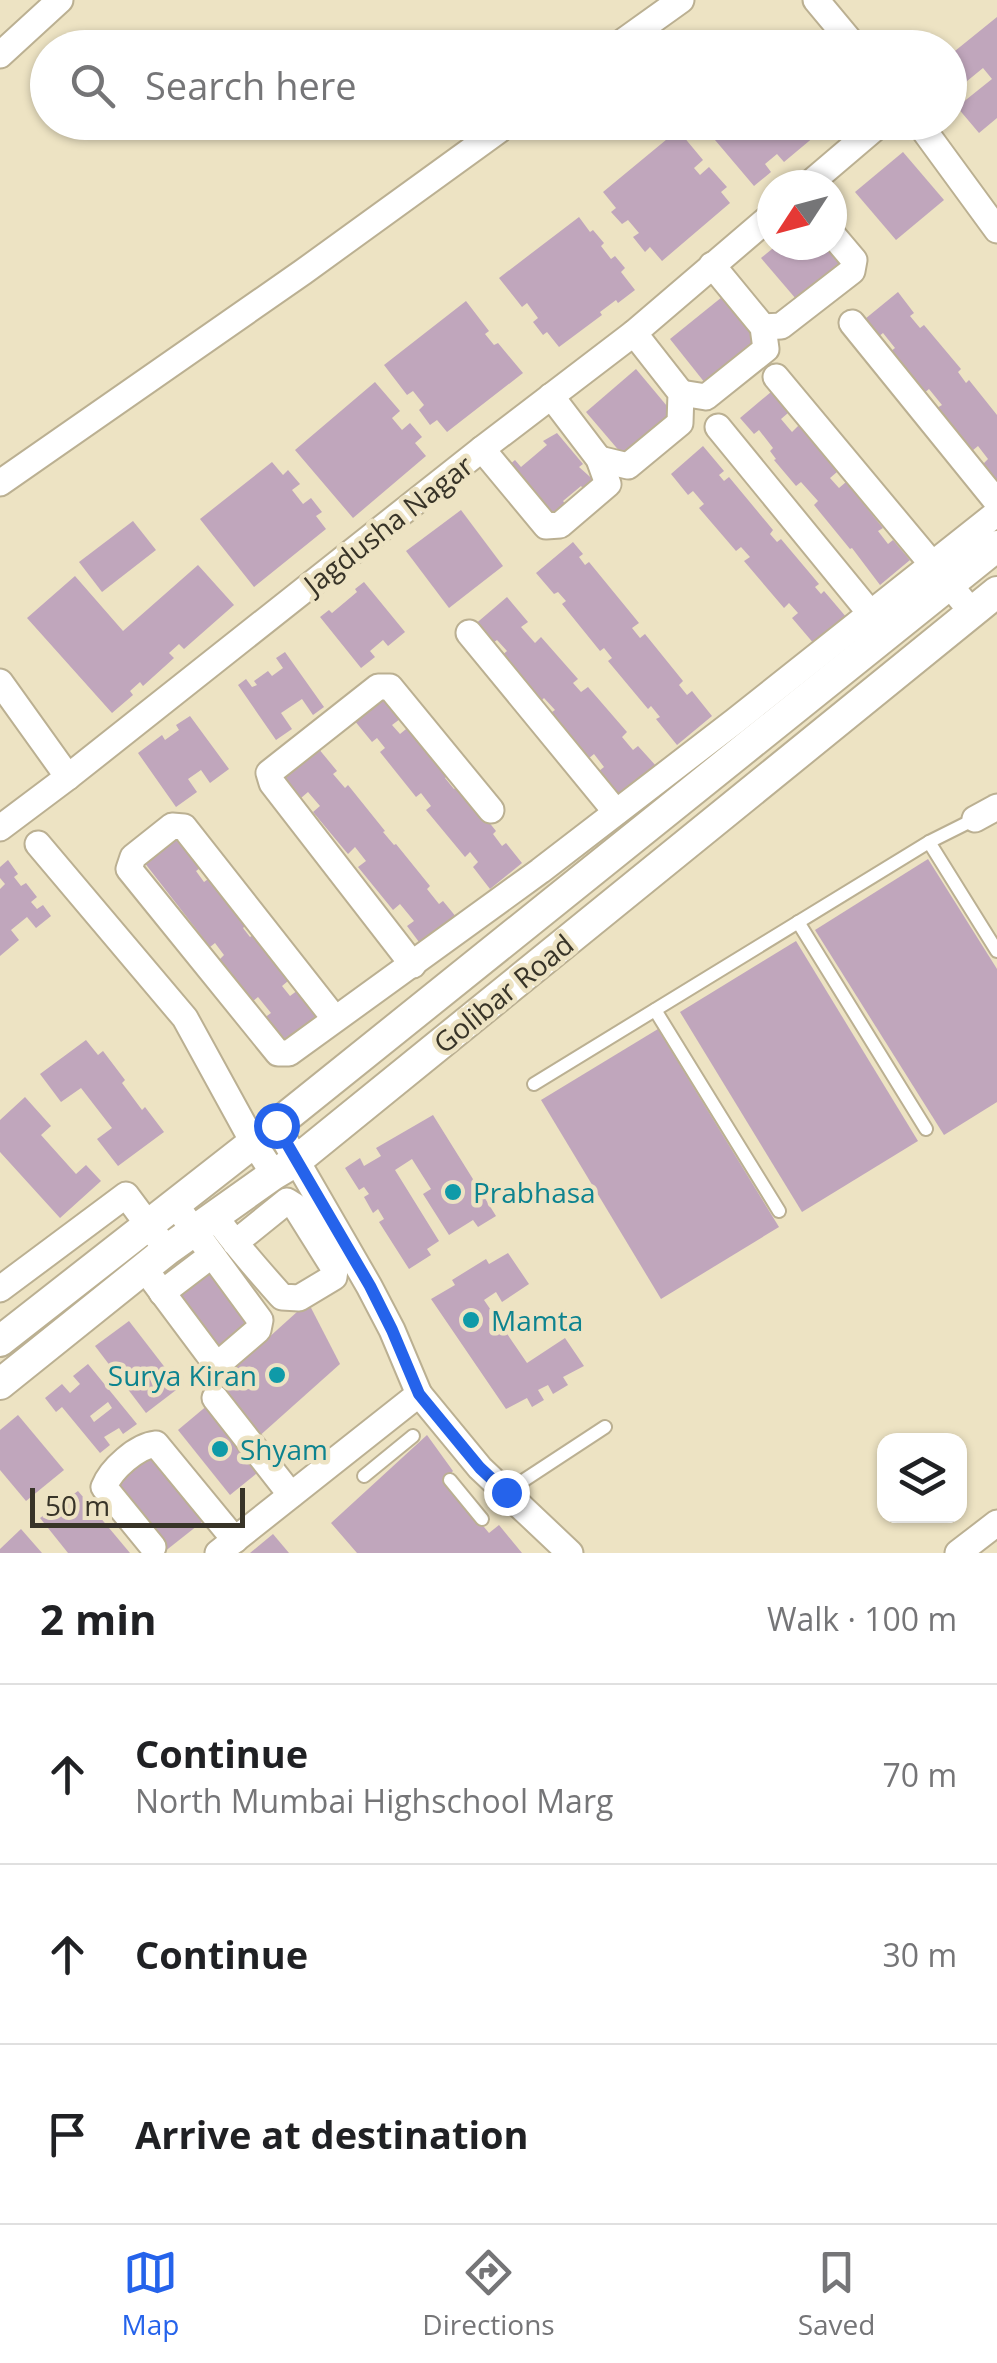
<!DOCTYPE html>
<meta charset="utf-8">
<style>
body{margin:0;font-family:"Open Sans",sans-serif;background:#f6f6f6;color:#202124}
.controls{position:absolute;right:30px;bottom:30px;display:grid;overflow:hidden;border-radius:20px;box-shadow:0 2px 8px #0004}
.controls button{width:90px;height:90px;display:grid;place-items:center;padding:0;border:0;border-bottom:2px solid #e0e0e0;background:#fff;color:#202124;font:50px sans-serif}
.compass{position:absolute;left:757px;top:170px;width:90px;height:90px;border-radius:50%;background:#fff;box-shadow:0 2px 8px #0004;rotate:234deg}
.scale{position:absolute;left:30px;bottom:25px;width:215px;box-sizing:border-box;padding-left:10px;border:5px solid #383428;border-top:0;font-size:28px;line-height:35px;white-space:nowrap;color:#383428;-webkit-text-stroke:8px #ede3c3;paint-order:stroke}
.stop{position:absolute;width:30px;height:30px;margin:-22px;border:8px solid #2563eb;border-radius:50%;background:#fff}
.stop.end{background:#2563eb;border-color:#fff;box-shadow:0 2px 10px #0008}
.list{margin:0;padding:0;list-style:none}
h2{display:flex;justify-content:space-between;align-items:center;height:130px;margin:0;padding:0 40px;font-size:42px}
h2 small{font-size:32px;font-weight:400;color:#757577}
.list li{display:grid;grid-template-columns:65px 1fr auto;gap:30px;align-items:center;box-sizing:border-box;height:180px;padding:0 40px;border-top:2px solid #e0e0e0}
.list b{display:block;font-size:38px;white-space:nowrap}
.list p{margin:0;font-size:32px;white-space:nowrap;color:#757577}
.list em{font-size:32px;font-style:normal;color:#757577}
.icon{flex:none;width:55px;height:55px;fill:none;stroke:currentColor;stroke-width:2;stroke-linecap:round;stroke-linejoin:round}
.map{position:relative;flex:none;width:997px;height:1553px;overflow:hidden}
.search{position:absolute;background:#fff;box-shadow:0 2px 8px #0004;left:30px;right:30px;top:30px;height:110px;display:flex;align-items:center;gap:25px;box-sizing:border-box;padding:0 35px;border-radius:55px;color:#757577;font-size:38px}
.sheet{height:670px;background:#fff}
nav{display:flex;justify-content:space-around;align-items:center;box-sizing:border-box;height:140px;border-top:2px solid #e0e0e0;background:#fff;font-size:28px;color:#757577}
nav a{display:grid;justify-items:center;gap:5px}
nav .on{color:#2563eb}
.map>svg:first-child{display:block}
.building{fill:#c0a6bc;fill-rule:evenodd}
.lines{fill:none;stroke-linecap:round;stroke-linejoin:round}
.service-casing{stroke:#bbb092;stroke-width:16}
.minor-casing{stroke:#bbb092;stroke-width:29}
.tertiary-casing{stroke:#bbb092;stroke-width:34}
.service{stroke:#fff;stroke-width:12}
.minor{stroke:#fff;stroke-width:25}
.tertiary{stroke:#fff;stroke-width:30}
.route{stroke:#2563eb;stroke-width:12}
.culture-dot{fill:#0f9aa8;stroke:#ede3c3;stroke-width:4}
.labels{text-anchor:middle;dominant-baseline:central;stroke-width:9;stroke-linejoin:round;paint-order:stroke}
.street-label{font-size:28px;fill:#383428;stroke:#ede3c3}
.culture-label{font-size:28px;fill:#0d838f;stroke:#ede3c3;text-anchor:start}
</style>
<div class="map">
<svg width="997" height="1553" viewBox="0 0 997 1553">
<rect width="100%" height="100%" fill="#ede3c3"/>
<g class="building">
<path d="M997,17v101l-18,15 -22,-26 35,-28 -9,-11 -33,27v-40z"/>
<path d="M783,30l14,18h-35z"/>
<path d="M736,122h88l3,4 -43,36 -7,-8 -12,10 6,8 -17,14 -39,-46z"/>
<path d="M678,130l25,30 -9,8 6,7 9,-8 18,20 -6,5 9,11 -68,58 -12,-14 -5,5 -12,-15 6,-4 -11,-13 -6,4 -11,-12 5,-4 -13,-16z"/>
<path d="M903,152l41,48 -48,40 -41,-48z"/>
<path d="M579,217l11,15 3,-2 11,13 -3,3 10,13 4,-3 10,12 -4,4 14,18 -17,13 -2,-3 -16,12 2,3 -43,32 -12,-15 -4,3 -10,-13 5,-4 -11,-15 -5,4 -23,-29z"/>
<path d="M777,245h54l18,21 -47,40 -41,-48z"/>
<path d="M898,292l16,21 -4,3 10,12 4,-3 37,44 -3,3 8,11 3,-3 28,35v67l-14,-18 5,-5 -10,-13 -6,5 -35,-43 5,-3 -13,-16 -5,4 -33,-42 4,-3 -12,-15 -5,4 -13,-18z"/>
<path d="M722,297l40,49 -53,42 -39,-49z"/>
<path d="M466,301l23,30 -4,3 9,11 4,-2 25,30 -76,59 -10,-12 -7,5 -11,-15 5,-5 -11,-14 -6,4 -23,-30z"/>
<path d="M636,369l41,49 -50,42 -41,-48z"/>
<path d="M375,382l25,29 -8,7 10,12 8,-7 12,14 -7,6 11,13 -73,62 -58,-68z"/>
<path d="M771,392l17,21 -7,6 11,13 7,-7 38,47 -7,6 9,10 7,-6 37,46 -5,3 10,13 5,-4 17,20 -30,25 -28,-37 -2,1 -36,-44 4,-4 -17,-19 -5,4 -22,-26 2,-1 -6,-8 3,-3 -14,-18 -5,4 -14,-16z"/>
<path d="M557,433l26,31 -4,3 19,17 -11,9 -6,-7 -18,15 6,8 -15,12 -46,-55 7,-6 6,7 26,-22 -4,-4z"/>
<path d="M703,446l21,25 -5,4 5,6 5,-4 44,53 -3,4 7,8 4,-3 38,45 -4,3 6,7 3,-3 23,27 -32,27 -23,-27 6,-5 -9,-10 -5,5 -40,-47 6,-4 -9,-10 -5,4 -37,-43 5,-4 -11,-13 -5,4 -17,-21z"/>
<path d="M272,462l11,13 5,-5 12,14 -8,6 11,14 8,-6 11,14 -6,4 10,13 -72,58 -54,-68z"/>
<path d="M461,510l42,56 -54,42 -43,-57z"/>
<path d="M133,521l23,29 -54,42 -23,-30z"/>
<path d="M573,542l10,12 -4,3 6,8 4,-3 50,61 -7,5 8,10 5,-4 38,47 -4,4 8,10 5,-4 20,25 -35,29 -21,-26 4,-2 -9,-11 -3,3 -40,-48 4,-3 -8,-10 -4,3 -38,-47 4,-3 -8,-9 -4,2 -18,-21z"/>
<path d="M198,565l36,40 -50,44 -5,-5 -10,9 5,5 -31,28 -3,-4 -10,9 3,4 -21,18 -85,-95 48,-42 48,55z"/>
<path d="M364,582l41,50 -17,14 -5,-6 -13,11 5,6 -14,11 -41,-51 9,-7 3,3 25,-21 -2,-3z"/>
<path d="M507,597l21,25 -7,5 14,16 6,-6 37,42 -5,4 8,9 7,-5 39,45 -5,5 11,13 5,-4 19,21 -35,31 -23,-27 5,-4 -10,-13 -6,5 -39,-45 6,-4 -11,-12 -5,5 -39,-46 7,-6 -10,-11 -7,5 -17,-19z"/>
<path d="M285,652l39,55 -11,8 -11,-16 -21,14 11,16 -16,11 -38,-55 8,-6 6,8 5,-2 -3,-4 14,-10 4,5 11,-8 -7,-10z"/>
<path d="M386,694l18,22 -12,9 8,9 11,-9 39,49 -5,4 9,11 5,-4 37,46 -3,3 9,12 4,-3 16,20 -32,26 -17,-22 5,-5 -8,-10 -5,5 -39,-47 5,-4 -10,-13 -5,4 -36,-45 5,-4 -8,-10 -5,4 -18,-22z"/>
<path d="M190,716l39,53 -19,14 -9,-13 -13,9 9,13 -21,15 -38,-54 24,-18 3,5 14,-10 -3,-5z"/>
<path d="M318,748l19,23 -4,3 12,14 3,-3 37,46 -2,1 11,13 2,-1 34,42 -3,3 12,15 4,-3 14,17 -35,28 -15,-20 7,-5 -14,-17 -7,6 -35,-43 8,-6 -11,-14 -7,7 -35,-42 7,-6 -12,-14 -7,6 -17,-22z"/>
<path d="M178,835l25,31 -7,5 8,11 7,-5 36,47 -4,4 7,9 5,-3 14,17 -2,3 21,27 -6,5 8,10 8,-6 20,26 -34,27 -20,-25 7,-5 -13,-16 -6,5 -33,-42 5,-5 -9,-12 -5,4 -66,-85z"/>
<path d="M928,859l69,110v133l-53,33 -129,-205z"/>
<path d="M8,860l10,14 -4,3 7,9 5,-3 11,14 -6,5 6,7 6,-4 8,11 -15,12 -9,-11 -16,13 8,10 -19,16v-67l5,-5 -5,-6v-11z"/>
<path d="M796,941l122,200 -116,71 -122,-200z"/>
<path d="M658,1029l121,198 -118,72 -120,-199z"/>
<path d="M86,1040l12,15 5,-4 22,29 -3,3 20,27 3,-3 19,25 -46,34 -21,-27 15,-11 -31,-40 -20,14 -21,-28z"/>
<path d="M25,1097l26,29 -10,9 35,39 10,-9 15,16 -41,37 -60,-66v-32z"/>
<path d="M433,1115l63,101 -18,11 -5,-7 -24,15 -26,-41 8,-5 -19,-30 -17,11 44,71 -12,8 4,6 -22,14 -30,-47 5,-3 -6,-10 -5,4 -9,-16 5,-3 -5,-7 -5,3 -14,-22 15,-10 4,8 17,-10 -5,-8z"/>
<path d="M508,1253l21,31 -27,18 -6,-10 -12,8 43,63 38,-25 19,28 -21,11 5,8 -15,9 -5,-9 -10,5 6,10 -12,7 -5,-9 -21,11 -75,-110 24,-14 -3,-5 34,-21 3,5z"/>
<path d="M208,1263l46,61 -35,26 -44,-58z"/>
<path d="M308,1302l32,62 -84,75 -42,-52z"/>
<path d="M129,1321l51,66 -34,26 -51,-67z"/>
<path d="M88,1364l49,60 -14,10 -4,-6 -15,9 6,8 -10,8 -38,-46 -6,5 -11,-14 17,-14 8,9 10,-9 -7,-8zM108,1402l4,6 -18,14 -4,-6z"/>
<path d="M209,1404l53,65 -32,26 -52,-65z"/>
<path d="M18,1415l46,55 -38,31 -26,-31v-40z"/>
<path d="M427,1435l26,36 -8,9 44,53 10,-8 23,28h-165l-26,-30z"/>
<path d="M146,1452l56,70 -38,30 -53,-66z"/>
<path d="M78,1491l52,62h-62l-28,-35z"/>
<path d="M21,1529l21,24h-42v-4z"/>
<path d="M273,1534l16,19h-39z"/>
</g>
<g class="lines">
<defs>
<g id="service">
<path d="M929,842l68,109"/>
<path d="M798,922l128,207"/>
<path d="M655,1010l124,201"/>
<path d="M534,1084l395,-242 46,-23"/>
<path d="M364,1476l49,-40"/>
<path d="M450,1480l32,39"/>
<path d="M506,1492l99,-65"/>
</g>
<g id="minor">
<path d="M816,0l40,48"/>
<path d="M614,48l67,-48"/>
<path d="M0,55l60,-55"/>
<path d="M918,122l79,108"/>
<path d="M808,185l74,-63"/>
<path d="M852,323l145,179"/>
<path d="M763,327l18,-1 71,-55 2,-11 -22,-26"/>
<path d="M776,377l196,235"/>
<path d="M681,393l25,4 60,-48 -3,-22 -51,-62"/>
<path d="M718,427l153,187"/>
<path d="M482,449l64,77 14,-1 48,-41 -9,-25 -48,-63"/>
<path d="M599,459l29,7 52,-43 1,-30 -47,-60"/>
<path d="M0,483l303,-211 207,-150"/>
<path d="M469,633l147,179"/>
<path d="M0,682l68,95"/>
<path d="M975,819l22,-12"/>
<path d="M0,828l68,-51 414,-328 152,-116 138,-118"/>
<path d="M38,844l147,174 68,124 21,32"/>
<path d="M413,965l-141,-182 -3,-10 109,-86h12l101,123"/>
<path d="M335,1019l-151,-192 -12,-1 -39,31 -4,12 149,184h11l251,-182 195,-150 262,-208"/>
<path d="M215,1216c20,29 44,55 67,81l17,1 35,-21 1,-7 -40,-64 -8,-5 -52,42"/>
<path d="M144,1268l68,91 11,1 35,-30 2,-10 -86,-117"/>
<path d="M0,1289l126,-94 41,55"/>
<path d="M162,1293l50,-38"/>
<path d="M419,1394l61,74 90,85"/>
<path d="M215,1398l76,97"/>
<path d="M153,1547l-49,-60c7,-18 33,-41 52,-43l79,96"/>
<path d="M218,1553l201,-159 -27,-64 -23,-44 -93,-161"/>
<path d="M958,1553l39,-30"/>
</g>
<g id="tertiary">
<path d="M0,1341l276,-216 721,-579"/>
<path d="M0,1384l167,-134 107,-76 22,-13 701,-569"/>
</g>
</defs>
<use href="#service" class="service-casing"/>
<use href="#minor" class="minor-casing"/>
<use href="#tertiary" class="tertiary-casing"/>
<use href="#service" class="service"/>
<use href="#minor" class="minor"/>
<use href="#tertiary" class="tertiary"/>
</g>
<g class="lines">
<path class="route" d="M276,1125l94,161 22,44 27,64 61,74 26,24"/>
</g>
<g class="culture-dot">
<circle cx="453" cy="1192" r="10"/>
<circle cx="471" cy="1320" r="10"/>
<circle cx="277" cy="1375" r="10"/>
<circle cx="220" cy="1449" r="10"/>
</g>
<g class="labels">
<g class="street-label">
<text transform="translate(388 524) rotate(-38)">Jagdusha Nagar</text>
<text transform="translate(503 993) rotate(-39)">Golibar Road</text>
</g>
<g class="culture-label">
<text x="473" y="1192">Prabhasa</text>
<text x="491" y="1320">Mamta</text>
<text x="257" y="1375" text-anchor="end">Surya Kiran</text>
<text x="240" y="1449">Shyam</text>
</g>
</g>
</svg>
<div class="controls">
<button><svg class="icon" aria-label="layers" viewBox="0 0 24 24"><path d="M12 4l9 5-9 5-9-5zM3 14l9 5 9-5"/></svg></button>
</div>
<svg class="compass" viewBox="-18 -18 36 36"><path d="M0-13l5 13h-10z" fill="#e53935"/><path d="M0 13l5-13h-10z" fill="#757577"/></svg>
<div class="scale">50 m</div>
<div class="stop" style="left:276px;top:1125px"></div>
<div class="stop end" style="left:506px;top:1492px"></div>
<div class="search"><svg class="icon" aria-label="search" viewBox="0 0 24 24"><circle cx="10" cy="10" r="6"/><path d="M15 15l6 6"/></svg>Search here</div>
</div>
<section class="sheet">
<h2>2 min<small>Walk · 100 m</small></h2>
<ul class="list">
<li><svg class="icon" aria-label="ahead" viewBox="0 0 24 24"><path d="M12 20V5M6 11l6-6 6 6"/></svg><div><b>Continue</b><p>North Mumbai Highschool Marg</p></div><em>70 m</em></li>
<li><svg class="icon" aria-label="ahead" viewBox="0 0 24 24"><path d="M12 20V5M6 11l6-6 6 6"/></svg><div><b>Continue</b></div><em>30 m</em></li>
<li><svg class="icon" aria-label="arrive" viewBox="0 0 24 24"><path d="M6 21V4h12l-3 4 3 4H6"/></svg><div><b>Arrive at destination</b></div></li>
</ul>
</section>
<nav>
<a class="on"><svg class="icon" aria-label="map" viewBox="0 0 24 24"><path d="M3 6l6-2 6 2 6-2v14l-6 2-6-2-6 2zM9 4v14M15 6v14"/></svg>Map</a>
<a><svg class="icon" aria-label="directions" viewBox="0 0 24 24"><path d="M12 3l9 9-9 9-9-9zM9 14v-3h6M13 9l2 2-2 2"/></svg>Directions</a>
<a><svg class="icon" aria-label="saved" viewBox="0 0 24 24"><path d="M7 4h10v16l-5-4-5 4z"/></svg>Saved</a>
</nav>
